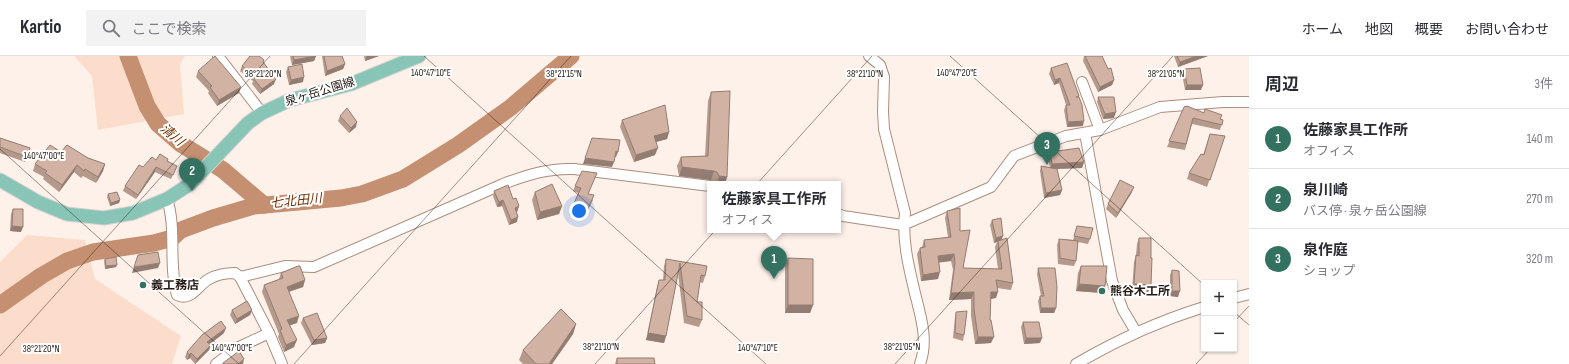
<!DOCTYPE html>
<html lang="ja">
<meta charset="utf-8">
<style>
body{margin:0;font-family:"Sofia Sans Condensed","Noto Sans JP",sans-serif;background:#f2f2f3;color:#2b2b33}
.controls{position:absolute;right:12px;bottom:12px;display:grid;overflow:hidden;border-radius:0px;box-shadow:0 1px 3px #0004}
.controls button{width:36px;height:36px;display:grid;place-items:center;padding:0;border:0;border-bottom:1px solid #e1e1e2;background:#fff;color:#2b2b33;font:20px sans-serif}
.you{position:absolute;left:579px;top:155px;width:14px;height:14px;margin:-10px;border:3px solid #fff;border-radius:50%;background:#1a73e8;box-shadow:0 0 0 6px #1a73e833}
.badge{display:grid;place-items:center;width:26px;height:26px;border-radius:50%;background:#337261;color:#fff;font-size:13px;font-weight:700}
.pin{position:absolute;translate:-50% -33px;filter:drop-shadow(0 1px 2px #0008)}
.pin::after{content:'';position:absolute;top:21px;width:14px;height:12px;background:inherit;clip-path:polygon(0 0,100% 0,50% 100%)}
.popup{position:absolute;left:707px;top:125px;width:134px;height:52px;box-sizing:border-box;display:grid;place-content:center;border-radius:0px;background:#fff;filter:drop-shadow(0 1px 3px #0005);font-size:13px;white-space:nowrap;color:#7c7c81}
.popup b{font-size:15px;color:#2b2b33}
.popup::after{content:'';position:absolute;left:50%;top:100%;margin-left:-8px;border:8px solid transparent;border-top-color:#fff}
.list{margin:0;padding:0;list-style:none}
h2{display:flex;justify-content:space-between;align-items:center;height:52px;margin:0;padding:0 16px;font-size:17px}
h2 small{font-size:13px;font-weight:400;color:#7c7c81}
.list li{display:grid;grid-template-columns:26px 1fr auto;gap:12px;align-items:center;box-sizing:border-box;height:60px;padding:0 16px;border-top:1px solid #e1e1e2}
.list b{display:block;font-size:15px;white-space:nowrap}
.list p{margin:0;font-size:13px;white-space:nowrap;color:#7c7c81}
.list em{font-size:13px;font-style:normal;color:#7c7c81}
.icon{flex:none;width:22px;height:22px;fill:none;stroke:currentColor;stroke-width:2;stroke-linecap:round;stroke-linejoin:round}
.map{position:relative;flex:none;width:1249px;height:308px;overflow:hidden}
header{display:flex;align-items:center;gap:24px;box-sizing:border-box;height:56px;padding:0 20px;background:#fff;border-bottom:1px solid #e1e1e2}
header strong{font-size:19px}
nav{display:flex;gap:22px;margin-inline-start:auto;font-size:14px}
.search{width:280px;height:36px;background:#f2f2f3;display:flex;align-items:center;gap:10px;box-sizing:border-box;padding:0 14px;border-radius:0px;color:#7c7c81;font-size:15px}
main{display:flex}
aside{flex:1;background:#fff}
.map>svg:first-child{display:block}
.green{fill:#fcdccb}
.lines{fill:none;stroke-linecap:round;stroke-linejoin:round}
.river{stroke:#c58f71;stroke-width:17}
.minor-casing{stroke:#ab8e7e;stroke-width:12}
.major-casing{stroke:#d3d1d0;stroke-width:15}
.minor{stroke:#fff;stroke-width:10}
.major{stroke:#89c5b6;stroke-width:13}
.wall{fill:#b59a8c}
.shaded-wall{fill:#937d72}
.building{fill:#d2b3a3;stroke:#937d72}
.ticks{fill:none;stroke:#251a14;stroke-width:1;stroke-opacity:0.45}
.poi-dot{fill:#337261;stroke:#fff;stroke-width:1.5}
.labels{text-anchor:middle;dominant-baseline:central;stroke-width:4;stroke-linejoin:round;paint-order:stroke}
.street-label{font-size:12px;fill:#251a14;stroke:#fff}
.poi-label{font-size:12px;font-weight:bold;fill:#251a14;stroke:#fff;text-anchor:start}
.water-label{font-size:13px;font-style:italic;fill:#733100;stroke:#fff}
.ticks-label{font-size:10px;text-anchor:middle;fill:#251a14;stroke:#fff;stroke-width:4;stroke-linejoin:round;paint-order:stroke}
</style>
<header>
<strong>Kartio</strong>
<div class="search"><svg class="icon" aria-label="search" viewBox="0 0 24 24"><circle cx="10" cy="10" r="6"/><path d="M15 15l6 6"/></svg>ここで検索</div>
<nav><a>ホーム</a><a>地図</a><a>概要</a><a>お問い合わせ</a></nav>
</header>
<main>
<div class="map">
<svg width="1249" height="308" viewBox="0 0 1249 308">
<rect width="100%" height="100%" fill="#fef1ea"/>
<g class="green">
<path d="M74,0h111l-5,8 4,50 -86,16 -6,-54z"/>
<path d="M27,179l58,5 10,39 86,57 -9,28h-172v-102z"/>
</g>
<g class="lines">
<g class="river">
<path d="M128,0l19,50 11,18 23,20 42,26 41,35"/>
<path d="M0,249l41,-29 26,-15 26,-9 61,-9 18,-5 9,-8 32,-12 41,-12 87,-8 21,-4 41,-15 55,-34 52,-37 61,-52"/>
</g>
<defs>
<g id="minor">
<path d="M218,0l44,57"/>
<path d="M869,0l11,9 4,12 -1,35 1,17 21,84c-3,25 3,51 9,76 6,26 15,49 6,75"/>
<path d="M1082,26l18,48"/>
<path d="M1085,77l27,148 11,29 13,22"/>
<path d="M167,143c10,30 1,65 10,96 14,7 21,-10 32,-16 7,-4 18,-6 26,-6l5,4 29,56 13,31"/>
<path d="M838,158l5,2 60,9 88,-38 23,-31 52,-20 34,-6 60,-23 63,-5h26"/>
<path d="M240,221l45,-11 29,1 189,-83c24,-9 45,-16 71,-15l136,17"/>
<path d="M1234,242l15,-4"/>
<path d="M216,308l21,-16 32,-15"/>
<path d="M1076,308c41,-24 83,-43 128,-57"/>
</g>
<path id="major" d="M0,124l38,22 29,12 37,4 29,-5 34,-14 23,-15 58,-61 14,-10 28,-13 61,-16 68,-28"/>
</defs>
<use href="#minor" class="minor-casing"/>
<use href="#major" class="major-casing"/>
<use href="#minor" class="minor"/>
<use href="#major" class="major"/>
</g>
<g class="wall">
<path d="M290,0h26l-2,5 -22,4z"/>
<path d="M322,0h20l3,8 -2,5 -18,7z"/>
<path d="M364,0h15l-14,5z"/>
<path d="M1084,0h18l6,13 6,11 -2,5 -14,7 -15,-31z"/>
<path d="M1174,0h34l-30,11z"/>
<path d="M264,6l10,22 -14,10 -8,-10 1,-3 -13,-10 2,-5z"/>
<path d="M288,11l15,15 -14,3 -3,-13z"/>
<path d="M1051,12l28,29 4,29 -16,1 -3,-17 2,-5 -7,-22 -5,2 -5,-11z"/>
<path d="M1184,13l17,21h-16l-3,-16z"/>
<path d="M198,15l41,22 -22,13 -9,-13 1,-2 -13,-14z"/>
<path d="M711,36l16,85 -2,7h-9l-2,-3 -3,-1 -32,-4 -2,-10 4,-9 24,-1 3,-55z"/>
<path d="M1098,41l16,21 -11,1 -6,-17z"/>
<path d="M1184,51l39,13 -3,10 -28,-6 -7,26 -18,-3z"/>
<path d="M340,60l16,11 -7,6 -11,-12z"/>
<path d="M622,64l47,12 -2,7 -11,3 -1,13 -21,7 -14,-35z"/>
<path d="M1210,78l15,2 -18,51 -20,-8 2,-6 14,-18z"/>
<path d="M0,82l30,10 -5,14 -25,-9z"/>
<path d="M61,96l27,6 17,6 -2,7 -7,12 -13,-7 -2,2 -7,-6 -15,20 -16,-13 1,-2 -11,-6 2,-7z"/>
<path d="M1050,96l34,10 -2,6 -25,1 5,21 -2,5 -16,3 -4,-27 1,-5 9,2 -2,-11z"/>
<path d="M156,104l11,1 10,5 -6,13 -16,-7 -19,27 -13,-8 2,-5 18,-19z"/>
<path d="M597,117l-9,21 5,6 -10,20 -14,-5 9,-22 -5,-2 2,-5z"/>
<path d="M494,135l19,8 6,7 -2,6v10l-8,3 -7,-19 -5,1 -4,-11z"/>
<path d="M535,136l27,14 -3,8 -22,6 -5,-20z"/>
<path d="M1132,136l-16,26 -10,-9 2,-5z"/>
<path d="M108,138l12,6 -1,3 -9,3 -3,-9z"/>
<path d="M13,153l8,23 -11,-1 1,-17z"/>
<path d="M947,155l13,20 3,37 35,1 -3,-22 2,-5 -3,1 -4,-18 2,-5 11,16 -2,4 12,43 -2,7 -14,-2 -1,10 -5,1 -1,21 1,23 -16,1 -4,-28v-17l-22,1 4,-30 -2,-9 -12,1 -1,17 -17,2 -4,-27 3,-6 2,-1 2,-7 24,-3 -3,-19z"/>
<path d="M1077,170l13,13 -2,5 -10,-2 -2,19 -2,5 -16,-2 -1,-19 2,-6 14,1z"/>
<path d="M1139,182l12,20 -3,34 -16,-2 2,-28 2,-7 1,-11z"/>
<path d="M788,202l25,47 -3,8h-25v-47z"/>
<path d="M105,203l11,8 -11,2 -1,-8z"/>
<path d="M666,203l41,7 -2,10 -2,7 -3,-1 -3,20 5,18 -3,7 -15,-4 -6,-50 -12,63 -2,7 -18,-3 11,-53 2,-7h4l1,-14z"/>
<path d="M1081,210l24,20 -3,7 -26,-2 2,-18z"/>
<path d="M1038,212l18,40 -2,5h-14l-2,-12 2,-5h1l-4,-22z"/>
<path d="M1172,214l6,27 -8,-1v-21z"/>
<path d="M281,217l24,7 -2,7 -14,5 8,31 -7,2 4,22 -10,5 -6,-15 1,-3 -17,-42 2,-7 15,-6z"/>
<path d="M232,254h20l-2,5 -15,9 -5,-9z"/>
<path d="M956,256l8,23 -1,6 -10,-3 2,-21z"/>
<path d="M303,262l24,20 -2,5 -13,2 -11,-22z"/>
<path d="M1023,266l17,21 -16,1 -3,-17z"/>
<path d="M576,268l-3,10 -21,30h-29l-4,-4 4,-10z"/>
<path d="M224,277l-14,11 -1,6 -14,14 -5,-6 -3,2 -2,-3 2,-5z"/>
<path d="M617,302l38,6h-40z"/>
</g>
<g class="shaded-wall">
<path d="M316,0l-2,5 -22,4 2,-5z"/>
<path d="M367,0h12l-14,5z"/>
<path d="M1196,0h12l-30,11 2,-5z"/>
<path d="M345,8l-2,5 -18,7 2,-5z"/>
<path d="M304,21l-1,5 -14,3 2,-5z"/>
<path d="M1060,22l-1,5 -5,2 1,-5z"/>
<path d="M276,23l-2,5 -14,10 2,-5z"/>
<path d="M1114,24l-2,5 -14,7 2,-5z"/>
<path d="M1187,29h16l-2,5h-16z"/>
<path d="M241,31l-2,6 -22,13 2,-6z"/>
<path d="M1116,56l-2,6 -11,1 2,-5z"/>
<path d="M1084,65l-1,5 -16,1 1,-5z"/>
<path d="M357,66l-1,5 -7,6 2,-5z"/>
<path d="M669,76l-2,7 -15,4 2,-7z"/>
<path d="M658,92l-3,7 -21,7 2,-7z"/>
<path d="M616,95l2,1 -2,5h-2z"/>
<path d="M585,102l29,4 -2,5 -29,-3z"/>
<path d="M1084,106l-2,6 -32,1 2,-5z"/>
<path d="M105,108l-2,7 -7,12 2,-6z"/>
<path d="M77,109l-3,7 -15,20 3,-7z"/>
<path d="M156,111l-1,5 -19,27 2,-4z"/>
<path d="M682,111l32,4 -3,9 -32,-4z"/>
<path d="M719,120l8,1 -2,7h-8z"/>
<path d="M1134,131l-2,5 -16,26 2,-5z"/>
<path d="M1062,134l-2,5 -16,3 2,-5z"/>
<path d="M120,144l-1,3 -9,3 1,-3z"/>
<path d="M503,144l-1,6 -5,1 2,-5z"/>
<path d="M519,150l-2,6 -4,1 2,-5z"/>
<path d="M562,150l-3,8 -22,6 3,-8z"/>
<path d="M518,161l-1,5 -8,3 2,-5z"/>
<path d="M12,170l11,1 -2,5 -11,-1z"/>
<path d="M1003,180l-2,5h-3l-1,1 -3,1 2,-5z"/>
<path d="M954,198l-3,7 -15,2 2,-7z"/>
<path d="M160,207l-2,5 -26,5 2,-6z"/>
<path d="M117,209l-1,2 -11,2 1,-3z"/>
<path d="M940,216l-2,7 -17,2 2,-6z"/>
<path d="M305,224l-2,7 -19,6 3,-6z"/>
<path d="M1079,228l26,2 -3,7 -26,-2z"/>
<path d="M1134,228l17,1 -3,7 -16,-2z"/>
<path d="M1172,235h8l-2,6 -8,-1z"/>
<path d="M974,236l-3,7 -22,1 2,-7z"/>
<path d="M991,236h7l-2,6 -8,1z"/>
<path d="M788,249h25l-3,8h-25z"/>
<path d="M1041,252h15l-2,5h-14z"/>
<path d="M252,254l-2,5 -15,9 2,-5z"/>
<path d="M299,260l-2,7 -12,4 2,-7z"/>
<path d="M576,268l-3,10 -21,30h-3z"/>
<path d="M226,272l-2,5 -18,14 1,-5z"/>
<path d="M648,277l18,3 -2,7 -18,-3z"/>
<path d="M978,281h16l-3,6 -16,1z"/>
<path d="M327,282l-2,5 -13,2 2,-5z"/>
<path d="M1026,282h16l-2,5 -16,1z"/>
<path d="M297,284l-3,7 -10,5 2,-7z"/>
<path d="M211,289l-2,5 -14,14 2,-5z"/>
<path d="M191,297l-1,5 -3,2 2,-5z"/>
<path d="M244,303l-1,5h-5z"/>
</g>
<g class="building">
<path d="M215,0l26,31 -22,13 -9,-13 2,-1 -14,-15z"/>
<path d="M250,0h9l5,4 -1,2 13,17 -14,10 -8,-10 3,-2 -15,-11z"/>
<path d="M293,0h23l-22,4z"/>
<path d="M324,0h18l3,8 -18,7z"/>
<path d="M1085,0h17l6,13 3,-1 3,12 -14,7z"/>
<path d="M1177,0h19l-16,6z"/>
<path d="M1067,7l12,33 -3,1h3l3,8 2,16 -16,1 -2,-17h4l-10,-27 -5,2 -4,-12z"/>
<path d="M302,8l2,13 -13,3 -3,-13z"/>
<path d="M1200,12l3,17h-16l-3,-16z"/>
<path d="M730,35l-3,86 -8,-1 -2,-4 -3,-1 -32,-4 -1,-10 27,-1 3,-64z"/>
<path d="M1098,41h16l2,15 -11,2z"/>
<path d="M665,49l4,27 -15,4 4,12 -22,7 -14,-35z"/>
<path d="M1187,50l17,7 1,-4 17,6 -2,4 3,1 -1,5 -29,-7 -7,26 -17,-3 15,-34z"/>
<path d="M347,52l10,14 -6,6 -11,-12z"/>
<path d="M1210,78l15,2 -15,44 -21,-7 12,-19 3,1z"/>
<path d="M0,82l30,10 -3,9 -27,-10z"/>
<path d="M592,82l28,2 -2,12 -2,-1 -2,11 -29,-4z"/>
<path d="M50,89l11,7 6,-7 21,13 17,6 -7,13 -13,-8 -1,2 -7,-6 -15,20 -17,-12 2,-2 -12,-7z"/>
<path d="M1079,92l5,14 -32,2 -2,-12z"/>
<path d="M160,98l8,5 -1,2 10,5 -4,9 -17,-8 -18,28 -13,-9 14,-21 4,2 9,-10 4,3z"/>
<path d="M1041,110l16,3 5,21 -16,3z"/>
<path d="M582,115l15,2 -9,21 6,1 -9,20 -14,-5 10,-22 -6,-2z"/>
<path d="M1120,124l14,7 -16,26 -10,-9z"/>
<path d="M552,128l10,22 -22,6 -5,-20z"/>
<path d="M508,129l5,14 3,-1 3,8 -4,2 3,9 -7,3 -8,-20 -4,2 -5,-11z"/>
<path d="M117,136l3,8 -9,3 -3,-9z"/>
<path d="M960,152v23l10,-1 -7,38 39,1 -4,-28 9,-3 6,45 -17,-3 2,12h-7l-1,28h1l3,17h-16l-4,-28v-17l-23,1 4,-30 -1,-9 -16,2 2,16 -17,3 -3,-27 5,-1 -1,-7 27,-3 -4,-26z"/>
<path d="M13,153h10v18l-11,-1z"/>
<path d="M1001,162l2,18 -7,2 -4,-18z"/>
<path d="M1077,170l16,2 -3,11 -16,-3z"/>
<path d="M1139,182h12v20h1l-1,27 -17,-1 2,-29 3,1z"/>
<path d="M1059,183l19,2 -2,20 -16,-3z"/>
<path d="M158,196l2,11 -26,4 4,-12z"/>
<path d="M116,201l1,8 -11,1 -1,-7z"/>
<path d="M788,202l25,1v46h-25z"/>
<path d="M666,203l41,7 -2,10 -4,-1 -4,27h5v18l-15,-4 -7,-53 -14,73 -18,-3 11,-53h6z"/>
<path d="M298,210h2l5,14 -18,7 12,29 -12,4 10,20 -11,5 -6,-15 2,-1 -18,-44 19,-7 -2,-5z"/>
<path d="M1081,210h26l-2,20 -26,-2z"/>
<path d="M1038,212h17l2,19 -1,21h-15l-1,-12h4z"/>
<path d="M1172,214l7,1 1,20h-8z"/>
<path d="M247,245l5,9 -15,9 -5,-9z"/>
<path d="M561,253l15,15 -27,40h-13l-13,-14z"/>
<path d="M967,255l-3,24 -9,-2 1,-21z"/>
<path d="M317,257l10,25 -13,2 -11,-22z"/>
<path d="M221,265l5,7 -19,14 4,3 -14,14 -6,-6 -2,2 -2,-3 15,-17z"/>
<path d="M1023,266h16l3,16h-16z"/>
<path d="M239,295l5,8 -6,5h-15v-1z"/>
<path d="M617,302h37l1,6h-38z"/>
</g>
<path class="ticks" d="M424,0l342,308M950,0l254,229M0,93l239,215M1234,256l15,13M1234,266l15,-16M0,300l270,-300M294,308l277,-308M595,308l277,-308M895,308l278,-308M1196,308l14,-15"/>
<g class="poi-dot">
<circle cx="143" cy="229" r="4"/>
<circle cx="1102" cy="235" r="4"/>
</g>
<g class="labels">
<g class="street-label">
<text transform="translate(320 36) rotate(-17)">泉ヶ岳公園線</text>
</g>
<g class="poi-label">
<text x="151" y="229">義工務店</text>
<text x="1110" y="235">熊谷木工所</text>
</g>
<g class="water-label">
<text transform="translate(172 79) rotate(40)">清川</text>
<text transform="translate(296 145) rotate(-6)">七北田川</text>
</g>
</g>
<g class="ticks-label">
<text x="431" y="20">140°47'10"E</text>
<text x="957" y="20">140°47'20"E</text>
<text x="865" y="21">38°21'10"N</text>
<text x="263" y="21">38°21'20"N</text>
<text x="564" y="21">38°21'15"N</text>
<text x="1166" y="21">38°21'05"N</text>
<text x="44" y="103">140°47'00"E</text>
<text x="601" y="294">38°21'10"N</text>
<text x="902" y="294">38°21'05"N</text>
<text x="232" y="295">140°47'00"E</text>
<text x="758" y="295">140°47'10"E</text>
<text x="41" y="296">38°21'20"N</text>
</g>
</svg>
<div class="controls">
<button>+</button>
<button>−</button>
</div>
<div class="you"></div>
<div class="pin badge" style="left:774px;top:223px">1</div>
<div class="popup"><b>佐藤家具工作所</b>オフィス</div>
<div class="pin badge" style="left:192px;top:135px">2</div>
<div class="pin badge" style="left:1047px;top:109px">3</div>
</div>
<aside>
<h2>周辺<small>3件</small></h2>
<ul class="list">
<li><span class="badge">1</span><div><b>佐藤家具工作所</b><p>オフィス</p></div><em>140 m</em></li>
<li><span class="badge">2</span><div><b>泉川崎</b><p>バス停 · 泉ヶ岳公園線</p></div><em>270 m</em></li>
<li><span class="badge">3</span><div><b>泉作庭</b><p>ショップ</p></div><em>320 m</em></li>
</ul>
</aside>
</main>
